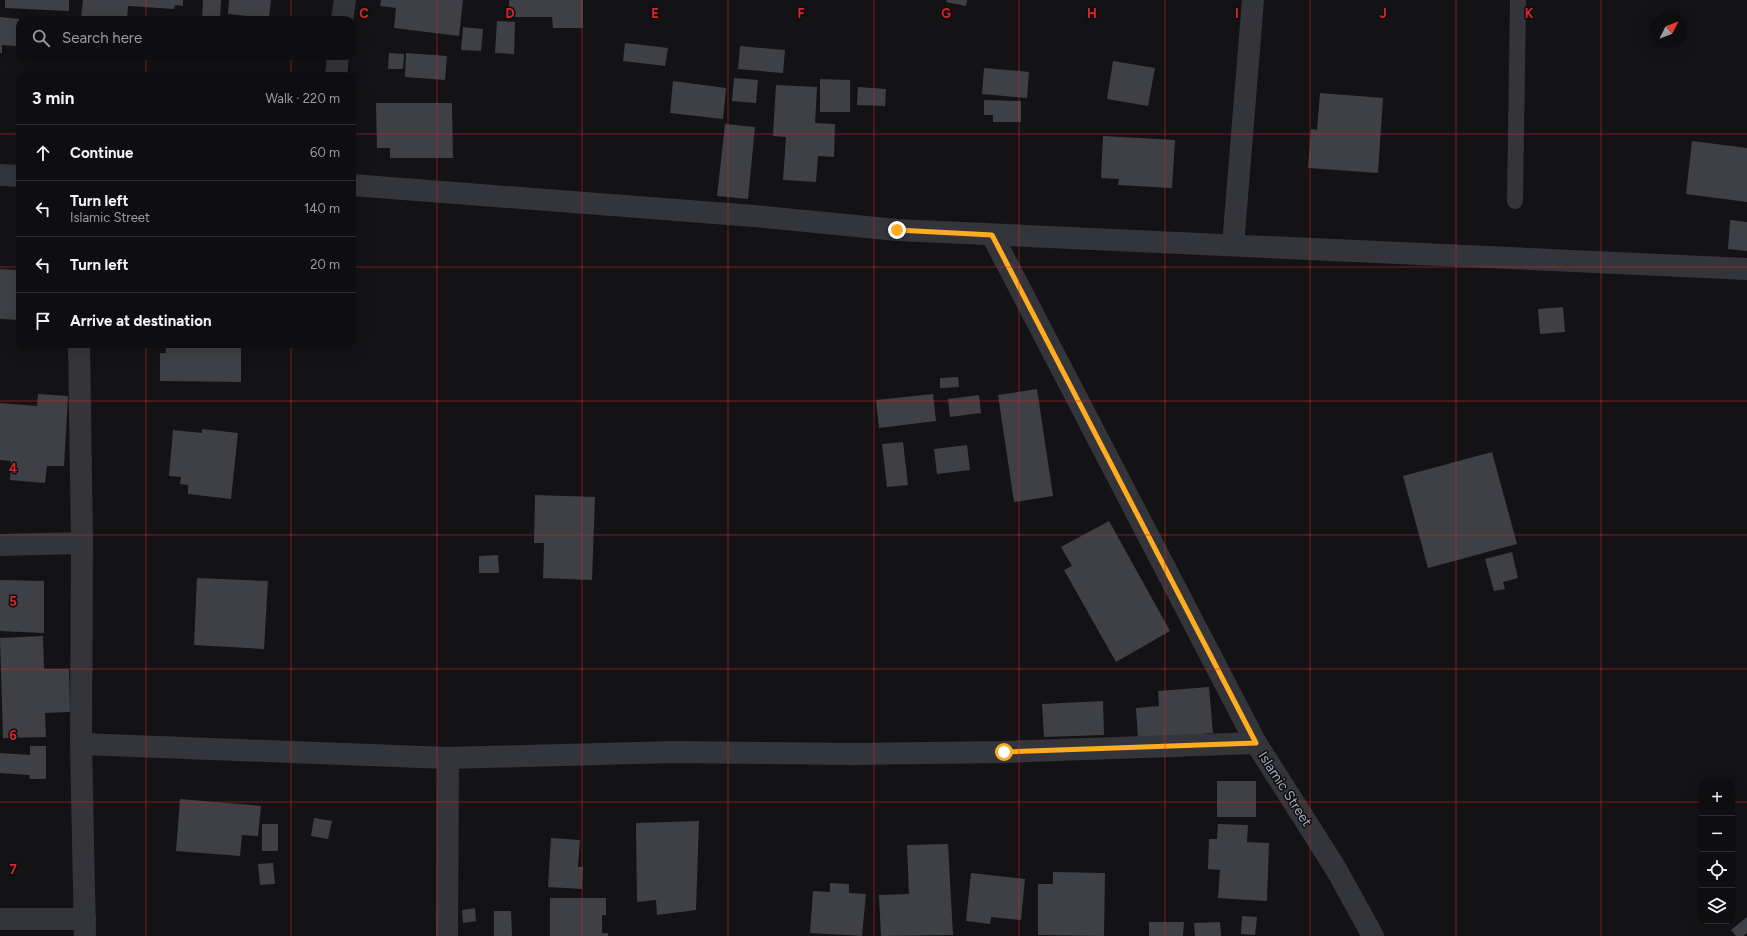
<!DOCTYPE html>
<meta charset="utf-8">
<style>
body{margin:0;font-family:Figtree,sans-serif;background:#171719;color:#f1f3f6}
.controls{position:absolute;right:12px;bottom:12px;display:grid;overflow:hidden;border-radius:8px;box-shadow:0 4px 16px #0002}
.controls button{width:36px;height:36px;display:grid;place-items:center;padding:0;border:0;border-bottom:1px solid #2e2e30;background:#0e0e10;color:#f1f3f6;font:20px sans-serif}
.compass{position:absolute;left:1651px;top:12px;width:36px;height:36px;border-radius:50%;background:#0e0e10;box-shadow:0 4px 16px #0002;rotate:48deg}
.stop{position:absolute;width:12px;height:12px;margin:-9px;border:3px solid #ffac21;border-radius:50%;background:#fff}
.stop.end{background:#ffac21;border-color:#fff;box-shadow:0 1px 4px #0008}
.list{margin:0;padding:0;list-style:none}
h2{display:flex;justify-content:space-between;align-items:center;height:52px;margin:0;padding:0 16px;font-size:17px}
h2 small{font-size:13px;font-weight:400;color:#9b9c9f}
.list li{display:grid;grid-template-columns:26px 1fr auto;gap:12px;align-items:center;box-sizing:border-box;height:56px;padding:0 16px;border-top:1px solid #2e2e30}
.list b{display:block;font-size:15px;white-space:nowrap}
.list p{margin:0;font-size:13px;white-space:nowrap;color:#9b9c9f}
.list em{font-size:13px;font-style:normal;color:#9b9c9f}
.icon{flex:none;width:22px;height:22px;fill:none;stroke:currentColor;stroke-width:2;stroke-linecap:round;stroke-linejoin:round}
.map{position:relative;flex:none;width:1747px;height:936px;overflow:hidden}
.search{position:absolute;background:#0e0e10;box-shadow:0 4px 16px #0002;left:16px;top:16px;width:340px;height:44px;display:flex;align-items:center;gap:10px;box-sizing:border-box;padding:0 14px;border-radius:12px;color:#9b9c9f;font-size:15px}
.panel{position:absolute;background:#0e0e10;box-shadow:0 4px 16px #0002;left:16px;top:72px;width:340px;height:276px;border-radius:12px}
.map>svg:first-child{display:block}
.building{fill:#3f4045}
.lines{fill:none;stroke-linecap:round;stroke-linejoin:round}
.lane{stroke:#34353b;stroke-width:16}
.street{stroke:#34353b;stroke-width:22}
.route{stroke:#ffac21;stroke-width:5}
.grid{fill:none;stroke:#d62828;stroke-width:1;stroke-opacity:0.55}
.labels{text-anchor:middle;dominant-baseline:central;stroke-width:3;stroke-linejoin:round;paint-order:stroke}
.street-label{font-size:14px;fill:#a3aab7;stroke:#0e0e10}
.grid-label{font-size:13px;text-anchor:middle;font-weight:bold;fill:#d62828;stroke:#0e0e10;stroke-width:3;stroke-linejoin:round;paint-order:stroke}
</style>
<div class="map">
<svg width="1747" height="936" viewBox="0 0 1747 936">
<rect width="100%" height="100%" fill="#131315"/>
<g class="building">
<path d="M5,0h64v11l-64,-3z"/>
<path d="M83,0h100v6l-8,-1 -1,4 -46,-3 -1,14h-11l-35,-1z"/>
<path d="M203,0h18l-1,19 -18,-1z"/>
<path d="M229,0h42l-2,18 -41,-4z"/>
<path d="M381,0h82l-4,36 -65,-8 2,-20 -16,-2z"/>
<path d="M509,0h74v28h-30l-1,-11h-43z"/>
<path d="M947,0h20l-1,6 -20,-4z"/>
<path d="M0,17l19,2 -3,27 -14,-1v8h-2z"/>
<path d="M497,21l18,1 -1,32 -19,-1z"/>
<path d="M463,27l20,2 -2,22 -20,-1z"/>
<path d="M625,43l43,5 -3,18 -42,-5z"/>
<path d="M740,46l45,4 -2,23 -45,-4z"/>
<path d="M389,53l15,1 -1,15h-15z"/>
<path d="M406,53l41,3 -2,24 -40,-3z"/>
<path d="M1113,61l42,7 -7,38 -41,-7z"/>
<path d="M984,68l45,4 -2,26 -45,-4z"/>
<path d="M734,78l24,2 -2,23 -24,-2z"/>
<path d="M820,79l30,1v32h-30z"/>
<path d="M673,81l53,7 -3,31 -53,-6z"/>
<path d="M776,85l41,2 -2,36 20,1 -1,33 -16,-1 -2,26 -33,-2 3,-43 -13,-1z"/>
<path d="M858,87l28,2 -1,17 -28,-1z"/>
<path d="M1320,93l63,5 -5,75 -70,-5 3,-39 6,1z"/>
<path d="M984,100l37,1v21h-28v-7h-9z"/>
<path d="M376,103h76l1,55h-63v-10h-13z"/>
<path d="M725,124l30,3 -7,72 -31,-3z"/>
<path d="M1103,136l72,4 -3,48 -54,-3 1,-6 -18,-1z"/>
<path d="M1692,141l55,7v54l-61,-8z"/>
<path d="M1730,220l17,2v29l-19,-2z"/>
<path d="M0,269l20,1v50l-20,-1z"/>
<path d="M1563,307l2,25 -25,2 -2,-25z"/>
<path d="M166,344h75v38l-81,-1v-28h6z"/>
<path d="M958,377l1,10 -19,1v-10z"/>
<path d="M1037,389l16,107 -39,6 -16,-107z"/>
<path d="M38,394l30,2 -4,70h-17l-2,17 -35,-3 1,-19 -11,-1v-57l37,3z"/>
<path d="M933,394l3,27 -57,7 -3,-28z"/>
<path d="M979,395l2,18 -31,4 -2,-18z"/>
<path d="M202,429l36,4 -7,66 -43,-5v-9l-8,-1 1,-7 -12,-1 4,-46 29,3z"/>
<path d="M903,442l5,43 -21,2 -5,-43z"/>
<path d="M967,445l3,25 -33,4 -3,-25z"/>
<path d="M1492,452l25,92 -89,24 -25,-92z"/>
<path d="M535,495l60,2 -3,83 -49,-2 1,-35h-10z"/>
<path d="M1109,521l61,110 -54,31 -52,-92 8,-4 -11,-19z"/>
<path d="M1512,552l6,26 -15,4 2,7 -11,2 -9,-32z"/>
<path d="M498,555l1,18h-20v-17z"/>
<path d="M197,578l71,3 -4,68 -70,-4z"/>
<path d="M0,580l44,1v52l-44,-2z"/>
<path d="M43,636l1,33h25l1,43 -25,1 1,24 -43,1 -3,-100z"/>
<path d="M1209,687l4,46 -75,6 -2,-31 23,-2 -1,-15z"/>
<path d="M1103,701l1,34 -60,2 -2,-33z"/>
<path d="M30,746h16v33h-16l-1,-4 -29,-2v-20l30,2z"/>
<rect x="1217" y="781" width="39" height="36"/>
<path d="M180,799l81,7 -3,30 -16,-1 -2,21 -64,-5z"/>
<path d="M314,818l18,3 -4,18 -17,-3z"/>
<path d="M699,821l-3,89 -39,5 -1,-15 -19,2 -1,-79z"/>
<rect x="262" y="824" width="16" height="27"/>
<path d="M1218,824l30,1 -1,17 22,1 -2,58 -49,-3 2,-28 -12,-1 1,-30h8z"/>
<path d="M551,838l29,2 -2,27h5l-1,22 -34,-2z"/>
<path d="M948,844l5,91 -72,1 -2,-41 30,-1 -2,-49z"/>
<path d="M273,863l2,21 -15,1 -2,-21z"/>
<path d="M1053,872l52,1 -1,63 -66,-1v-51h15z"/>
<path d="M971,873l54,6 -4,41 -30,-3 -1,7 -24,-3z"/>
<path d="M830,883l19,1v9l17,1 -4,42 -52,-3 3,-42 17,1z"/>
<path d="M550,898h56v17h-4v18h6v3h-58z"/>
<path d="M475,908l1,13 -13,2 -1,-13z"/>
<path d="M494,911h17l1,25h-18z"/>
<path d="M1242,916l15,1 -2,18 -14,-1z"/>
<path d="M1747,917v16l-4,3h-7l-5,-6z"/>
<path d="M1149,922h35l-1,14h-34z"/>
<path d="M1220,922l1,14h-26l-1,-13z"/>
</g>
<g class="lines">
<path class="lane" d="M1515,201l3,-201"/>
<g class="street">
<path d="M342,20l3,-20"/>
<path d="M336,76l2,-20"/>
<path d="M0,175l20,1"/>
<path d="M352,185l402,31 143,14 850,39"/>
<path d="M992,235l264,508 80,126 37,67"/>
<path d="M1233,245l20,-245"/>
<path d="M79,344l3,199 -1,201 4,192"/>
<path d="M0,545l82,-2"/>
<path d="M81,744l367,14 225,-6 180,2 151,-2 252,-9"/>
<path d="M0,919h85"/>
<path d="M447,936l1,-178"/>
</g>
</g>
<g class="lines">
<path class="route" d="M897,230l95,5 264,508 -252,9"/>
</g>
<path class="grid" d="M146,0v20M291,0v20M437,0v936M582,0v936M728,0v936M874,0v936M1019,0v936M1165,0v936M1310,0v936M1456,0v936M1601,0v936M146,56v20M291,56v20M0,134h20M352,134h1395M0,267h20M352,267h1395M146,344v592M291,344v592M0,401h1747M0,535h1747M0,669h1747M0,802h1702M1732,802h15"/>
<g class="labels">
<g class="street-label">
<text transform="translate(1285 789) rotate(57)">Islamic Street</text>
</g>
</g>
<g class="grid-label">
<text x="364" y="18">C</text>
<text x="510" y="18">D</text>
<text x="655" y="18">E</text>
<text x="801" y="18">F</text>
<text x="946" y="18">G</text>
<text x="1092" y="18">H</text>
<text x="1237" y="18">I</text>
<text x="1383" y="18">J</text>
<text x="1529" y="18">K</text>
<text x="13" y="473">4</text>
<text x="13" y="606">5</text>
<text x="13" y="740">6</text>
<text x="13" y="874">7</text>
</g>
</svg>
<div class="controls">
<button>+</button>
<button>−</button>
<button><svg class="icon" aria-label="locate" viewBox="0 0 24 24"><circle cx="12" cy="12" r="6"/><path d="M12 2v4M12 18v4M2 12h4M18 12h4"/></svg></button>
<button><svg class="icon" aria-label="layers" viewBox="0 0 24 24"><path d="M12 4l9 5-9 5-9-5zM3 14l9 5 9-5"/></svg></button>
</div>
<svg class="compass" viewBox="-18 -18 36 36"><path d="M0-13l5 13h-10z" fill="#e53935"/><path d="M0 13l5-13h-10z" fill="#9b9c9f"/></svg>
<div class="stop" style="left:1004px;top:752px"></div>
<div class="stop end" style="left:897px;top:230px"></div>
<div class="search"><svg class="icon" aria-label="search" viewBox="0 0 24 24"><circle cx="10" cy="10" r="6"/><path d="M15 15l6 6"/></svg>Search here</div>
<section class="panel">
<h2>3 min<small>Walk · 220 m</small></h2>
<ul class="list">
<li><svg class="icon" aria-label="ahead" viewBox="0 0 24 24"><path d="M12 20V5M6 11l6-6 6 6"/></svg><div><b>Continue</b></div><em>60 m</em></li>
<li><svg class="icon" aria-label="left" viewBox="0 0 24 24"><path d="M17 20v-9H6M10 6l-5 5 5 5"/></svg><div><b>Turn left</b><p>Islamic Street</p></div><em>140 m</em></li>
<li><svg class="icon" aria-label="left" viewBox="0 0 24 24"><path d="M17 20v-9H6M10 6l-5 5 5 5"/></svg><div><b>Turn left</b></div><em>20 m</em></li>
<li><svg class="icon" aria-label="arrive" viewBox="0 0 24 24"><path d="M6 21V4h12l-3 4 3 4H6"/></svg><div><b>Arrive at destination</b></div></li>
</ul>
</section>
</div>
